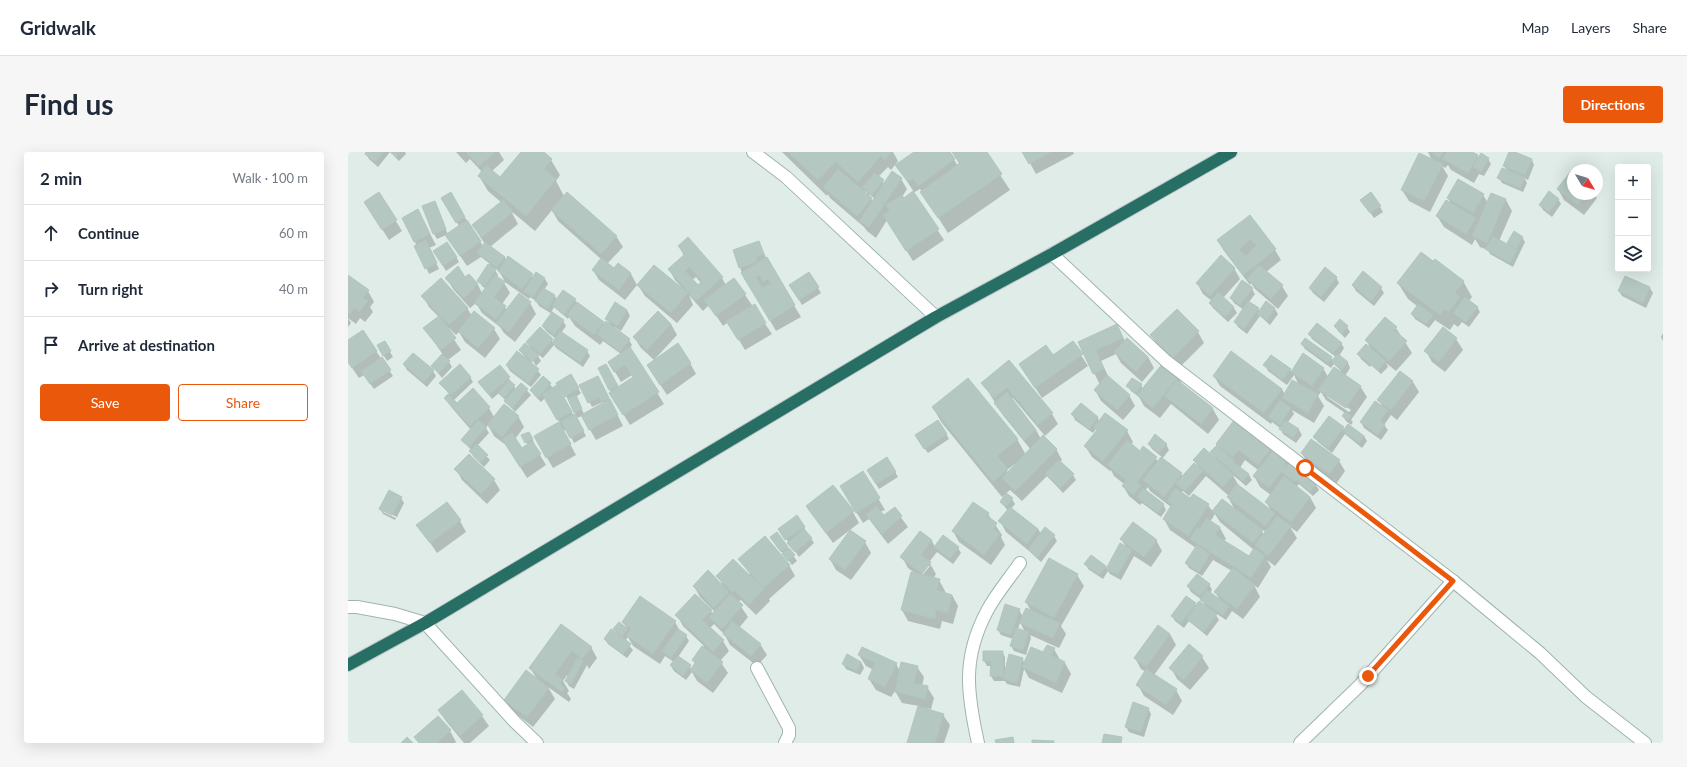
<!DOCTYPE html>
<meta charset="utf-8">
<style>
body{margin:0;font-family:Lato,sans-serif;background:#f6f6f7;color:#1f2937}
.controls{position:absolute;right:12px;top:12px;display:grid;overflow:hidden;border-radius:4px;box-shadow:0 4px 16px #0002}
.controls button{width:36px;height:36px;display:grid;place-items:center;padding:0;border:0;border-bottom:1px solid #e0e1e3;background:#fff;color:#1f2937;font:20px sans-serif}
.compass{position:absolute;left:1219px;top:12px;width:36px;height:36px;border-radius:50%;background:#fff;box-shadow:0 4px 16px #0002;rotate:128deg}
.stop{position:absolute;width:12px;height:12px;margin:-9px;border:3px solid #ea580c;border-radius:50%;background:#fff}
.stop.end{background:#ea580c;border-color:#fff;box-shadow:0 1px 4px #0008}
.list{margin:0;padding:0;list-style:none}
h2{display:flex;justify-content:space-between;align-items:center;height:52px;margin:0;padding:0 16px;font-size:17px}
h2 small{font-size:13px;font-weight:400;color:#747a83}
.list li{display:grid;grid-template-columns:26px 1fr auto;gap:12px;align-items:center;box-sizing:border-box;height:56px;padding:0 16px;border-top:1px solid #e0e1e3}
.list b{display:block;font-size:15px;white-space:nowrap}
.list em{font-size:13px;font-style:normal;color:#747a83}
.actions{display:flex;gap:8px;padding:12px 16px}
.actions a{flex:1;padding:9px 0;border:1px solid #ea580c;border-radius:4px;text-align:center;font-size:14px;color:#ea580c}
.actions .main{background:#ea580c;color:#fff}
.icon{flex:none;width:22px;height:22px;fill:none;stroke:currentColor;stroke-width:2;stroke-linecap:round;stroke-linejoin:round}
.map{position:relative;flex:none;width:1315px;height:591px;overflow:hidden;border-radius:4px}
header{display:flex;align-items:center;gap:24px;box-sizing:border-box;height:56px;padding:0 20px;background:#fff;border-bottom:1px solid #e0e1e3}
header strong{font-size:19px}
nav{display:flex;gap:22px;margin-inline-start:auto;font-size:14px}
.intro{display:flex;align-items:center;justify-content:space-between;box-sizing:border-box;height:96px;padding:0 24px}
h1{margin:0;font-size:28px}
.button{padding:10px 18px;border-radius:4px;background:#ea580c;color:#fff;font-size:14px;font-weight:700}
main{display:flex;gap:24px;padding:0 24px}
aside{flex:1;background:#fff;border-radius:4px;box-shadow:0 4px 16px #0002}
.map>svg:first-child{display:block}
.shadow{fill:#0003;fill-rule:evenodd}
.building{fill:#b4c7c1;stroke:#b1c6bf;fill-rule:evenodd}
.lines{fill:none;stroke-linecap:round;stroke-linejoin:round}
.minor-casing{stroke:#a1b4b0;stroke-width:14}
.highway-casing{stroke:#c0c9c7;stroke-width:14}
.minor{stroke:#fff;stroke-width:12}
.highway{stroke:#276e65;stroke-width:12}
.route{stroke:#ea580c;stroke-width:5}
</style>
<header>
<strong>Gridwalk</strong>
<nav><a>Map</a><a>Layers</a><a>Share</a></nav>
</header>
<div class="intro"><h1>Find us</h1><a class="button">Directions</a></div>
<main>
<aside>
<h2>2 min<small>Walk · 100 m</small></h2>
<ul class="list">
<li><svg class="icon" aria-label="ahead" viewBox="0 0 24 24"><path d="M12 20V5M6 11l6-6 6 6"/></svg><div><b>Continue</b></div><em>60 m</em></li>
<li><svg class="icon" aria-label="right" viewBox="0 0 24 24"><path d="M7 20v-9h11M14 6l5 5-5 5"/></svg><div><b>Turn right</b></div><em>40 m</em></li>
<li><svg class="icon" aria-label="arrive" viewBox="0 0 24 24"><path d="M6 21V4h12l-3 4 3 4H6"/></svg><div><b>Arrive at destination</b></div></li>
</ul>
<div class="actions"><a class="main">Save</a><a>Share</a></div>
</aside>
<div class="map">
<svg width="1315" height="591" viewBox="0 0 1315 591">
<rect width="100%" height="100%" fill="#dfece8"/>
<g class="shadow">
<path d="M19,0h38l1,2 -7,7 -9,-9 -12,15 -9,-8 -3,-5z"/>
<path d="M108,0h43l5,8 -12,11 9,7 22,-26h19l9,8 9,15 -4,6 8,15 52,40 7,11 -16,17 7,5 4,-5 13,10 6,11 -12,15 -26,-20 -6,-10 8,-11 -43,-38 -6,-11 -17,21 -24,-20 7,13 -28,23 15,10 1,4 3,-4 25,21 2,-4 9,5 3,5 -4,6 11,6 2,4h18l3,4 25,19 1,2 7,1 -4,-7 20,-9 3,6 -9,15 -8,-5 -1,1 17,13 3,5 -2,3 34,56 -34,21 -13,-21 -18,-35 10,1 9,18 16,-10 -2,-3 -11,7 -12,-20 12,-8 -18,-13 -3,4 -25,-19 -6,-9 -1,2 -14,-12 -3,6 12,8 3,5 -5,7 26,18 3,5 -7,11 -27,-19 -2,-3 -11,13 -7,-5 5,8 -6,6 6,8 -10,12 -21,-16 -3,-5 19,-7 -6,-9h12l-5,-8 25,-2 1,3 3,-4 -10,-8 -3,-5 9,-12 -13,-8 -3,-5 -6,-4 -1,2 -24,-17 -6,-11 -6,-4 5,8 -1,2 7,6 6,10 -8,11 5,6 23,-7 6,11 -21,28 -11,-9 -4,-6 -18,-14 -6,-10 -6,5 -17,-19 -6,-11h18l4,-3 9,10 4,8 4,-4 -4,-3 -3,-5 11,-17 -9,-7 -14,9 -21,-31 -9,4 -3,-5 1,-32 13,33 11,-9 -16,-28 7,-4 33,52 2,-2 -12,-18 29,-23 -14,-12 -9,-15 3,-4 -12,-13 -4,4zM183,205l5,9h-3l-4,-8z"/>
<path d="M434,0h111l5,9 -7,9 -3,-3 -10,10 7,7 16,-5 6,10 -5,8 2,2 10,-7 -17,-26 18,-14h34l9,14 2,-1 -8,-13h33l25,38 -62,43 -28,-44 -7,4 31,47 -31,21 -26,-41 -11,18 -9,-7 -3,-4 -34,-29 -2,-4 -1,2zM518,39l3,6 -5,-4zM521,42l6,5 -2,3 -4,-7z"/>
<path d="M676,0h49l1,2 -38,20z"/>
<path d="M1080,0h42l7,4 2,3h9l3,5 -7,12 -5,-2 -5,9 -23,-13 -3,-5 -3,3 -3,-2 6,10 -18,36 -21,-11 -7,-11 34,-29 -5,-3z"/>
<path d="M1162,0l22,8 2,5 -6,15 -4,-2 3,5 -4,9 -21,-9 -3,-5 9,-7 -4,-5z"/>
<path d="M1225,22v20h21l3,4 -13,17 -20,-15 -6,-11z"/>
<path d="M31,42l23,37 -13,9 -17,-27z"/>
<path d="M1144,42l14,6 6,11 -13,30 8,4 7,-12 8,4 3,5 -12,25 -23,-13 -2,-4 -8,-3 -5,-8 -3,6 -28,-18 -7,-11 14,-12 -3,-6 35,-3 5,8z"/>
<path d="M1210,47l3,5 -9,13 -9,-7 -3,-5z"/>
<path d="M1017,53l15,2 3,5 -9,6z"/>
<path d="M70,59l18,34 -7,3 10,21 -10,5 -14,-32z"/>
<path d="M902,64l25,34 6,10 -15,12 16,14 6,10 -10,13 -23,-20 -4,-6 -1,2 -26,-34 -6,-10z"/>
<path d="M411,90l9,20 33,55 -25,14 -34,-58 -8,-23z"/>
<path d="M331,94l43,32 4,7 8,-6 38,55 -27,16 -17,-28 -5,4 -14,-21 -6,6 -14,-16 4,10 -16,18 -32,-27 -7,-11 46,5 -9,-10 -6,-11 15,-13zM348,125l5,6 -3,3 -6,-6z"/>
<path d="M89,104l19,1 3,5 -13,9z"/>
<path d="M886,116l6,11 -17,19 11,10 3,5 -9,9 -15,-14 -3,-5 2,-2 -9,-7 -6,-11z"/>
<path d="M461,121l12,20 -19,12 -12,-20z"/>
<path d="M1015,121l18,15 3,5 -10,13 -18,-15 -3,-5z"/>
<path d="M0,124l20,15 6,11 -4,5 3,5 -8,10 -5,-4 -4,6 -8,-6 3,5 -3,4z"/>
<path d="M988,125l3,6 -15,19 -11,-9 -3,-5z"/>
<path d="M1277,125l25,11 3,5 -7,15 -24,-12 -3,-5z"/>
<path d="M1115,129l9,16 -3,4 8,6 3,5 -11,15 -7,-5 -4,5 -4,-3 -4,6 -15,-10 -6,8 -14,-9 -3,-5 5,-8 -9,-7 -10,-16z"/>
<path d="M904,137l3,5 -6,8 9,7 2,3 6,-9 9,6 3,5 -8,11 -10,-9 -13,18 -9,-7 -3,-5 9,-12 -10,-7 -3,-5z"/>
<path d="M75,144l44,12 5,8 22,13 6,10 -15,19 -20,-16 -6,-10 -3,3 -7,-7 -2,1 14,21 -13,10 4,7 -10,11 -10,-12 11,-11 -18,-27 14,-11 -10,-10z"/>
<path d="M829,159l21,21 6,11 -25,25 -21,-22 -6,-10z"/>
<path d="M323,172l6,11 -23,25 -13,-12 -7,-11z"/>
<path d="M769,173l8,16 23,16 6,11 -12,14 -21,-19 -5,-9 -15,7 8,17 20,17 6,11 -12,14 -22,-19 -6,-11 5,-5 -21,-43z"/>
<path d="M987,174l12,1 3,5 -5,6 -7,-7z"/>
<path d="M1048,176l16,25 -16,18 -10,-8 2,4 -7,7 -10,-9 -1,2 -9,-8 -3,-5 13,-5 -5,-9z"/>
<path d="M1095,177l13,10 7,11 -18,22 -13,-10 -6,-11z"/>
<path d="M1315,181v8l-2,-4z"/>
<path d="M961,182l32,9 3,5 -5,8 9,7 2,5 -5,8 15,10 7,11 -16,23 2,2 -2,3 -5,-4 -3,-5 2,-3 -19,-13 -5,-8 -3,4 6,10 -10,17 -22,-13 2,4 -6,8 11,8 3,5 -6,8 -13,-9 -3,-6 -8,-6 -1,2 -51,-38 -6,-10 68,13 3,6 14,-10 -5,-10 -7,10 -19,-14 -3,-6 6,-9 21,16 31,-4 5,9 12,-5 1,-1 -7,-7 -3,4 -26,-19 -3,-5 29,14 2,3 3,-4 -24,-18zM979,242l24,16 -2,2 -22,-15z"/>
<path d="M0,190l28,9 17,25 -19,13 -10,-14 -5,3 -11,-16z"/>
<path d="M36,190l9,15 -6,4 -9,-15z"/>
<path d="M725,191l15,23 -46,32 -22,-33 33,-8z"/>
<path d="M661,209l43,53 6,10 -13,12 -32,-38 -2,1 25,31 5,9 15,10 6,11 -2,2 13,13 3,5 -13,13 -16,-17 -25,25 -12,-11 -8,7 -60,-74 -9,-15 84,31 9,16 5,-5 -29,-36 -19,-31zM668,311l1,1 -9,9 -1,-3z"/>
<path d="M342,211l6,11 -29,21 -19,-29z"/>
<path d="M56,213l29,6 3,5 -9,11 -20,-17z"/>
<path d="M152,214l16,23 5,-5 10,11 -17,18 4,3 6,11 -9,12 6,11 7,-5 -5,-9 9,2 3,7h-1l12,20 -19,13 -20,-32 -13,-10 -6,-11 -2,3 3,5 -12,13 13,14 -6,7 -11,-11 -3,-5 1,-1 -8,-10 8,-10 -19,-22 -7,-10 4,-4 -9,-11 30,-6 3,5 -20,19 4,3 32,4 5,9 20,-4 1,-1 -16,-19 -7,6 -9,-12z"/>
<path d="M222,224l11,17 -5,4 8,17 20,-10 -1,-2 -11,5 -11,-21 20,-4 22,44 -27,14 -14,-24 -6,2 10,18 -12,7 -7,-14 -4,2 13,24 -23,13 -18,-31 25,-14 -15,-25 -4,4 -7,-7 -3,-5 19,-6 3,5 4,-2 17,29 2,-1 -6,-14h-1l-11,-17z"/>
<path d="M830,225l6,10 29,22 6,11 -11,14 -37,-30 -11,14 -16,-12 -5,-9 -8,-6 -3,-5 13,-1 2,4z"/>
<path d="M1065,230l6,10 -22,28 -6,-5 -7,10 4,5 -7,10 -17,-12 -3,-6 23,-13 -5,-9z"/>
<path d="M733,253l17,13 1,4 28,9 6,11 -2,3 9,7 4,-4 14,13 4,-4 -10,-8 -3,-5h17l3,6 -7,9 21,17 16,-8 -5,-8 22,-1 -4,-6 23,-32 40,29 41,35 3,5 -6,6 -14,-12 -3,3 14,10 6,11 -19,24 -7,-5 7,11 -22,28 -8,-6 4,7 -13,21 -4,-3 6,12 -17,22 -11,-8 -6,9 -12,-8 5,8 -12,16 -18,-15 -5,7 -9,-7 -3,-5 14,-19 11,9 9,1 -4,-7 -11,-8 -3,-6 11,-12 -10,-6 -3,-5 10,-15 -26,-18 -6,-11 7,-12 -21,-16 -2,-4 -3,4 18,13 3,6 -5,7 -19,-14 -2,2 -11,-9 -6,-10 1,-2 -10,-8 -3,-6 -1,1 -18,-14 -7,-11 12,-15 -1,-2 -3,4 -18,-13 -2,-5zM897,308l13,10 -4,6 6,11 11,8 -5,7 6,10 -33,-26 -7,-12 14,12 6,-6 -3,-5 -9,-7zM858,324l23,20 -1,1 7,13 -12,-10 -10,12 -5,-7 -17,-6 -10,-6 2,-2 6,5zM867,362l5,8 34,28 -4,8 -26,-17 2,-2 -6,-11 -10,-6zM912,376l6,4 -2,3zM865,408l19,11 -17,21 5,8 -10,-7 2,-3 -3,-6 -11,-9 1,-1 3,2z"/>
<path d="M981,265l16,13 19,6 3,5 -5,7 -17,-14 -13,19 -14,-11 -3,-5z"/>
<path d="M598,282l3,5 -21,14 -9,-12z"/>
<path d="M954,301l37,8 6,10 -9,13 -28,-20z"/>
<path d="M539,306l11,19 -19,12 -11,-19z"/>
<path d="M108,317l38,11 6,10 -13,14 -25,-24z"/>
<path d="M515,321l22,37 -5,2 4,5 10,-9 14,19 -20,17 -19,-25 -6,4 -16,-26z"/>
<path d="M485,335l20,25 6,11 -26,20 -26,-36z"/>
<path d="M53,346l3,5 -7,14 -14,-7v2l13,6 -1,2 -12,-6 -3,-5z"/>
<path d="M664,347l3,5 -4,5 27,20 3,5 13,2 3,5 -16,21 -12,-11 -23,-19 -6,-11 8,-10 -7,-9z"/>
<path d="M640,362l14,21 -1,2 4,8 -14,20 -32,-23 -6,-11z"/>
<path d="M449,365l17,26 -15,14 -20,-28z"/>
<path d="M112,369l6,11 -29,21 -19,-28z"/>
<path d="M572,380l12,9 3,6 23,1 3,5 -8,11 -16,-12 -8,10 7,12 -3,5 6,1 6,11v3l7,1 6,11 -5,18 -11,-3 -2,8 -32,-8 -6,-11 14,-36 -8,-6 -6,-11zM579,414h3l-10,12 -1,-1z"/>
<path d="M423,386l16,9 10,14 -5,4z"/>
<path d="M773,387l35,1 6,11 -11,16 -17,-11 -13,24 -11,-6 -2,-3 -5,8 -15,-10 -2,-5 19,2 2,3 19,-22z"/>
<path d="M517,390l6,11 -20,27 -15,-10 -6,-11z"/>
<path d="M392,407l49,6 6,11 -26,23 1,2 -14,14 -15,-15 -3,2 10,15 -9,11 21,16 7,11 -10,11 -27,-21 -5,-10 -11,-11 -4,4 13,13 6,10 -9,10 8,12 -15,20 -16,-12 -5,-9 -6,8 -12,-9 -3,-5 3,-4 -9,-6 -5,8 -27,-18 -5,-9 -3,4 8,9 -6,8 -19,-14 -3,-5 13,-4 -4,-6 5,-6 9,7 -5,-8 17,-24 35,24 6,11 5,3 3,5 -11,16 14,12 3,-5 -2,-4 11,-14 -21,-20 -6,-11 34,-4 2,3 2,-2 -15,-15 -6,-11h29l-5,-10 31,-1 1,-1z"/>
<path d="M701,408l28,15 7,11 -23,40 5,8 -7,14 -29,-13 1,3 -5,17 -12,-4 -3,-5 2,-7 -12,-4 -3,-5 21,-20 4,7 8,-6 -5,-9zM672,470l5,10 -7,-3z"/>
<path d="M213,474l30,21 6,11 -8,11 -2,-4 -1,2 -12,22 -5,-3 -3,-5 2,-5 -1,-1 -4,6 6,10 -2,2 4,6 -2,3 -21,-15 7,12 -22,28 -22,-17 -6,-10 32,-21 -7,-11z"/>
<path d="M810,474l12,8 6,11 -22,30 22,15 6,11 -9,14 -29,-19 -6,-11 8,-13 -5,-3 -6,-11z"/>
<path d="M841,494l13,11 7,11 -19,22 -13,-11 -6,-11z"/>
<path d="M706,497l6,11 5,3 6,11 -9,19 -33,-15 -5,-9 -4,18 -13,-3 -2,-3h-11l-3,-5 1,-10h-5l-3,-5 18,-9 3,5v14l17,-12 3,4z"/>
<path d="M511,503l37,9 4,7 17,-4 7,10 -2,9 5,1 7,11 -3,11 -5,-1v1l17,6 7,10 -6,18h-36l11,-37 -17,-3 -7,-12 -4,6 -15,-7 -7,-11 5,-9 -8,-4z"/>
<path d="M513,510l3,6 -4,7 -14,-6 -3,-5z"/>
<path d="M114,539l20,25 7,10 -19,17h-6l-18,-22 -7,-10z"/>
<path d="M800,556l3,6 -7,23 -15,-5 -3,-5z"/>
<path d="M90,566l12,13 6,11 -1,1h-36l-3,-5z"/>
</g>
<g class="building">
<path d="M18,0h18l-9,10 -10,-8z"/>
<path d="M43,0h9l-4,5z"/>
<path d="M118,0h29l-16,14z"/>
<path d="M173,0h23l8,7 -8,10 12,10 -30,37 -48,-40 8,-11 14,12z"/>
<path d="M440,0h57l-27,28z"/>
<path d="M497,0h46l-6,8 -4,-4 -23,26 -22,-20z"/>
<path d="M566,0h36l5,7 -37,27 -5,-8 -5,4 -13,-17z"/>
<path d="M604,0h35l15,22 -64,44 -18,-26 40,-29z"/>
<path d="M674,0h29l-22,12z"/>
<path d="M1083,0h13l-5,6z"/>
<path d="M1099,0h25l6,3 -10,18 -25,-14z"/>
<path d="M1161,0h6l17,7 -7,16 -22,-9z"/>
<path d="M1071,1l24,11 -19,37 -23,-11z"/>
<path d="M1133,1l8,5 -8,14 -8,-5z"/>
<path d="M1154,16l23,9 -5,11 -23,-10z"/>
<path d="M490,17l34,29 -15,18 -34,-29z"/>
<path d="M544,19l10,7 -33,49 -10,-6z"/>
<path d="M1223,19l2,2v21h13l-8,11 -21,-16z"/>
<path d="M527,21l9,7 -12,15 -10,-8z"/>
<path d="M1110,27l26,15 -11,19 -26,-15z"/>
<path d="M565,39l26,38 -33,22 -23,-36 7,-4 -4,-6 16,-10 2,3z"/>
<path d="M1201,39l10,8 -10,13 -10,-7z"/>
<path d="M31,40l18,28 -15,10 -18,-28z"/>
<path d="M103,40l14,25 -9,6 -15,-25z"/>
<path d="M219,40l50,44 -16,18 -50,-44z"/>
<path d="M1023,40l10,14 -11,7 -10,-13z"/>
<path d="M1143,41l15,6 -19,44 -15,-7z"/>
<path d="M155,48l10,12 -31,25 -10,-12z"/>
<path d="M1098,48l30,18 -10,16 -30,-18z"/>
<path d="M87,49l11,28 -13,5 -11,-28z"/>
<path d="M70,57l12,25 -16,8 -12,-24z"/>
<path d="M902,63l26,34 -33,26 -26,-35zM902,87l7,6 -11,11 -7,-6z"/>
<path d="M119,68l14,21 -21,15 -15,-21z"/>
<path d="M1166,79l9,6 -7,12 -9,-6z"/>
<path d="M1145,84l24,14 -7,13 -25,-14z"/>
<path d="M340,85l35,40 -27,24 -28,-32 17,-15 -7,-8zM341,115l13,14 -4,4 -13,-14z"/>
<path d="M78,88l11,23 -12,6 -11,-23z"/>
<path d="M411,89l5,13 -8,3 1,5 -18,6 -6,-18z"/>
<path d="M99,90l10,15 -14,9 -10,-15z"/>
<path d="M137,90l20,15 -8,10 -20,-14z"/>
<path d="M1073,100l12,9 2,-2 29,22 -9,12 5,4 -11,15 -4,-3 -5,6 -43,-32z"/>
<path d="M873,103l14,13 -25,28 -14,-13z"/>
<path d="M160,104l25,18 -11,15 -24,-18z"/>
<path d="M419,105l28,48 -25,16 -29,-48zM411,123l4,7 5,-3 3,5 -9,4 -6,-11z"/>
<path d="M253,106l13,10 4,-5 13,10 -12,17 -27,-20z"/>
<path d="M140,112l8,5 -11,17 -8,-5z"/>
<path d="M306,113l34,28 -17,20 -34,-28z"/>
<path d="M911,113l24,20 -12,14 -24,-20z"/>
<path d="M110,114l7,11 4,-3 9,10 -14,14 -19,-20z"/>
<path d="M977,115l12,10 -16,20 -12,-9z"/>
<path d="M1015,119l19,16 -11,14 -19,-16z"/>
<path d="M188,120l9,6 -12,19 -9,-6z"/>
<path d="M461,120l10,15 -20,13 -10,-15z"/>
<path d="M0,123l21,15 -6,8 5,3 -9,11 -5,-4 -4,6 -2,-1z"/>
<path d="M147,123l10,7 -11,15 12,9 -10,13 -22,-16z"/>
<path d="M1277,124l25,11 -7,16 -25,-12z"/>
<path d="M93,126l27,30 -19,17 -28,-29z"/>
<path d="M386,126l12,16 -30,22 -12,-16z"/>
<path d="M894,128l11,8 -13,17 -10,-7z"/>
<path d="M195,136l12,7 -7,14 -13,-8z"/>
<path d="M215,138l13,9 -12,16 -12,-10z"/>
<path d="M870,140l16,15 -9,10 -16,-14z"/>
<path d="M171,141l12,9 -22,30 -13,-9z"/>
<path d="M1117,145l13,10 -12,15 -13,-9z"/>
<path d="M900,149l11,7 -15,21 -10,-7z"/>
<path d="M918,149l9,7 -8,12 -10,-6z"/>
<path d="M229,150l27,20 -10,13 -27,-20z"/>
<path d="M267,150l12,8 -9,16 -13,-7z"/>
<path d="M407,152l11,19 -28,17 -12,-19z"/>
<path d="M1070,152l15,11 -7,9 -15,-10z"/>
<path d="M829,157l22,22 -27,27 -22,-23z"/>
<path d="M126,159l21,17 -17,20 -20,-17z"/>
<path d="M310,159l13,13 -24,26 -14,-13z"/>
<path d="M204,160l12,8 -10,15 -12,-9z"/>
<path d="M91,164l17,22 -15,12 -18,-22z"/>
<path d="M1037,165l12,10 -3,3 13,11 -18,20 -24,-21z"/>
<path d="M992,167l8,7 -6,8 -8,-8z"/>
<path d="M258,169l24,18 -10,13 -23,-18z"/>
<path d="M969,171l25,20 -9,10 -25,-19z"/>
<path d="M769,172l6,14 -27,12 8,19 -11,5 -15,-32z"/>
<path d="M192,175l13,12 -13,15 -14,-12z"/>
<path d="M1095,175l14,11 -18,24 -15,-11z"/>
<path d="M15,178l14,21 -25,17 -4,-6v-22z"/>
<path d="M212,179l28,19 -8,13 -28,-20z"/>
<path d="M779,186l21,19 -12,15 -22,-20z"/>
<path d="M957,186l27,19 -4,6 -27,-19z"/>
<path d="M37,189l6,10 -8,5 -6,-11z"/>
<path d="M725,189l10,13 -48,34 -16,-24 27,-19 7,10z"/>
<path d="M177,191l14,12 -7,7 -13,-12z"/>
<path d="M330,191l13,20 -31,22 -13,-20z"/>
<path d="M1018,192l20,17 -8,9 -21,-16z"/>
<path d="M282,195l29,45 -36,23 -14,-22 24,-16 -8,-12 -11,7 -6,-10z"/>
<path d="M169,199l22,18 -11,14 -22,-18z"/>
<path d="M883,199l51,38 -18,24 -51,-37z"/>
<path d="M65,201l21,17 -10,12 -21,-18z"/>
<path d="M955,201l21,15 -12,18 -21,-14z"/>
<path d="M94,202l8,7 -11,12 -8,-7z"/>
<path d="M990,202l10,8 -6,8 -11,-9z"/>
<path d="M923,203l20,14 -8,11 -20,-15z"/>
<path d="M34,205l9,13 -21,14 -9,-13z"/>
<path d="M661,208l44,53 -15,12 -31,-38 -13,11 -13,-15z"/>
<path d="M815,211l16,13 -26,32 -16,-13z"/>
<path d="M112,212l11,13 -20,18 -12,-12z"/>
<path d="M258,212l12,22 -9,4 -11,-22z"/>
<path d="M152,213l10,12 -21,18 -11,-13z"/>
<path d="M986,215l27,19 -15,22 -28,-18z"/>
<path d="M1052,219l13,10 -22,29 -14,-10z"/>
<path d="M223,222l8,14 -14,9 -9,-14z"/>
<path d="M759,223l23,20 -13,15 -23,-20z"/>
<path d="M195,224l8,7 -13,15 -8,-8z"/>
<path d="M250,224l11,22 -8,4 -2,-5 -11,6 -9,-18z"/>
<path d="M620,226l50,61 -21,17 11,13 -15,13 -61,-75z"/>
<path d="M784,226l10,6 -6,9 -10,-7z"/>
<path d="M161,228l6,5 -11,13 -6,-5z"/>
<path d="M829,228l36,28 -12,16 -36,-28z"/>
<path d="M944,228l26,14 -10,19 -26,-15z"/>
<path d="M173,231l7,6 -16,19 -8,-7z"/>
<path d="M209,233l15,27 -15,8 -15,-26z"/>
<path d="M125,236l17,19 -20,19 -26,-28 4,-4 9,9z"/>
<path d="M659,240l29,38 -12,10 -30,-37z"/>
<path d="M228,243l6,14 -8,4 -6,-14z"/>
<path d="M262,247l8,16 -29,15 -8,-15z"/>
<path d="M932,248l11,8 -11,17 -12,-8z"/>
<path d="M1027,249l13,9 -8,11 5,4 -7,10 -18,-13z"/>
<path d="M733,251l17,14 -9,12 -18,-15z"/>
<path d="M156,252l15,12 -17,21 -15,-12z"/>
<path d="M997,260l6,4 -3,4 -6,-4z"/>
<path d="M757,261l23,17 -25,31 -19,-15 13,-16 -3,-3z"/>
<path d="M227,262l9,17 -14,7 -9,-17z"/>
<path d="M981,264l15,11 -16,21 -15,-11z"/>
<path d="M887,267l38,27 -15,19 -19,-15 -6,7 -17,-13z"/>
<path d="M130,268l8,7 -17,20 -8,-7z"/>
<path d="M590,268l9,14 -23,15 -9,-14z"/>
<path d="M937,268l14,9 -6,9 -14,-9z"/>
<path d="M211,270l12,22 -25,14 -12,-22z"/>
<path d="M1000,272l16,12 -5,7 -16,-12z"/>
<path d="M181,280l4,7 -8,4 -4,-8z"/>
<path d="M164,281l10,15 10,-7 9,13 -21,13 -18,-28z"/>
<path d="M807,282l12,10 -8,9 -11,-9z"/>
<path d="M695,283l14,14 -42,42 -13,-13z"/>
<path d="M963,287l29,21 -11,14 -28,-21z"/>
<path d="M779,288l13,11 3,-5 14,11 -20,25 4,3 -7,10 -12,-9 4,-6 -19,-15z"/>
<path d="M129,292l11,11 -8,7 -11,-11z"/>
<path d="M869,293l17,15 -2,1 17,13 -6,7 -33,-29z"/>
<path d="M856,296l30,27 -11,12 -30,-27z"/>
<path d="M927,296l13,10 -4,6 2,2 -17,22 -16,-12z"/>
<path d="M121,302l26,25 -14,15 -27,-25z"/>
<path d="M539,305l9,15 -20,12 -9,-14z"/>
<path d="M813,305l21,16 -18,24 -21,-17z"/>
<path d="M711,308l15,14 -14,14 -15,-14z"/>
<path d="M942,310l26,23 -6,7 -14,-12 -2,2 -12,-10z"/>
<path d="M846,311l9,8 -18,20 -9,-8z"/>
<path d="M515,319l17,27 -24,15 -16,-27z"/>
<path d="M936,324l26,21 -19,25 -26,-20z"/>
<path d="M889,332l38,29 -10,13 -38,-29z"/>
<path d="M485,333l21,26 -28,22 -20,-27z"/>
<path d="M795,336l21,16 -6,9 -21,-16z"/>
<path d="M827,336l15,10 3,-4 16,10 -21,32 -25,-17 9,-15 -5,-3z"/>
<path d="M41,338l13,7 -10,18 -13,-6z"/>
<path d="M658,341l7,5 -7,9 -6,-5z"/>
<path d="M874,347l41,31 -10,13 -41,-32z"/>
<path d="M99,350l14,18 -31,23 -14,-18z"/>
<path d="M625,350l16,11 -2,3 10,7 -4,6 7,5 -16,21 -32,-24z"/>
<path d="M528,354l8,9 11,-8 7,9 -20,18 -16,-19z"/>
<path d="M662,355l28,22 -11,15 -29,-23z"/>
<path d="M449,363l8,12 -20,13 -7,-11z"/>
<path d="M929,364l14,10 -23,30 -13,-11z"/>
<path d="M858,366l14,9 -5,8 34,21 5,-8 11,8 -14,22 -61,-39 7,-12 3,2z"/>
<path d="M785,370l24,18 -13,17 -24,-18z"/>
<path d="M697,375l10,8 -18,23 -9,-9z"/>
<path d="M456,377l8,9 -17,14 -8,-9z"/>
<path d="M502,378l16,11 -21,29 -16,-11z"/>
<path d="M572,379l12,9 -11,15 10,7 -9,12 -22,-17z"/>
<path d="M429,380l11,15 -7,5 -11,-15z"/>
<path d="M595,383l16,12 -9,12 -16,-12z"/>
<path d="M417,384l25,29 -27,23 -25,-29z"/>
<path d="M772,391l12,7 -14,25 -12,-6z"/>
<path d="M849,393l13,9 -11,18 -14,-9z"/>
<path d="M441,396l6,7 -7,6 -6,-7z"/>
<path d="M743,403l15,11 -7,9 -15,-11z"/>
<path d="M701,406l29,16 -24,44 -29,-16z"/>
<path d="M385,407l31,30 -15,16 -15,-15 -2,2 -16,-16z"/>
<path d="M885,416l22,17 -18,24 -23,-17z"/>
<path d="M360,418l21,22 -15,16 -21,-22z"/>
<path d="M563,420l29,7 -3,11 15,5 -4,18 -12,-3 -1,9 -34,-9z"/>
<path d="M849,422l13,10 -10,12 -13,-10z"/>
<path d="M859,438l22,16 -6,9 -23,-15z"/>
<path d="M347,442l17,16 -10,10 22,20 -11,12 -38,-37z"/>
<path d="M382,442l13,11 -21,24 -13,-12z"/>
<path d="M292,444l36,25 -23,33 -27,-19 5,-6 -9,-7z"/>
<path d="M838,444l10,7 -15,20 -10,-7z"/>
<path d="M851,449l18,13 -13,18 -18,-13z"/>
<path d="M657,452l15,5 -9,26 -14,-5z"/>
<path d="M678,456l34,15 -7,15 -34,-15z"/>
<path d="M384,469l29,23 -10,12 -28,-22z"/>
<path d="M271,470l9,7 -6,7 -9,-7z"/>
<path d="M213,472l31,23 -10,12 -10,-8 -17,23 8,6 -3,4 5,4 -3,4 -33,-24z"/>
<path d="M810,473l12,9 -24,33 -12,-9z"/>
<path d="M668,476l13,4 -6,18 -13,-4z"/>
<path d="M263,477l20,15 -8,10 -19,-15z"/>
<path d="M330,477l9,6 -16,23 -9,-7z"/>
<path d="M841,492l14,12 -19,24 -15,-12z"/>
<path d="M699,493l8,3 -4,7 14,7 -9,21 -34,-16 9,-20 12,5z"/>
<path d="M354,494l21,16 -16,21 -17,-13 6,-8 -4,-2z"/>
<path d="M514,495l35,16 -12,24 -17,-8 7,-16 -17,-8z"/>
<path d="M635,499h20v25h-13l1,-15h-8z"/>
<path d="M499,502l14,8 -4,9 -15,-7z"/>
<path d="M661,502l14,4 -6,25 -14,-4z"/>
<path d="M330,504l13,9 -8,11 -13,-11z"/>
<path d="M229,506l6,3 -12,23 -6,-3z"/>
<path d="M553,510l17,4 -4,17 14,3 -2,13 -31,-7z"/>
<path d="M798,517l31,20 -11,16 -30,-20z"/>
<path d="M178,518l23,18 -22,29 -23,-17z"/>
<path d="M114,538l21,25 -23,21 -22,-26z"/>
<path d="M785,550l16,6 -8,24 -16,-5z"/>
<path d="M570,554l26,8 -9,29h-28z"/>
<path d="M90,564l13,14 -14,13h-18l-5,-6z"/>
<path d="M756,582l18,3 -1,6h-19z"/>
<path d="M59,585l6,6h-12z"/>
<path d="M665,585l1,6h-18l-1,-3z"/>
<path d="M684,588l22,1v2h-22z"/>
</g>
<g class="lines">
<defs>
<g id="minor">
<path d="M405,0l33,25 150,140"/>
<path d="M704,102l114,107 287,220 87,72 46,44 59,46"/>
<path d="M0,455h9l38,7 30,9 90,99 22,21"/>
<path d="M409,516l32,60v7l-4,8"/>
<path d="M630,591c-11,-50 -16,-85 9,-132 9,-17 22,-32 33,-48"/>
<path d="M952,591l60,-58 93,-104"/>
</g>
<path id="highway" d="M0,513l77,-42 511,-306 116,-63 179,-102"/>
</defs>
<use href="#minor" class="minor-casing"/>
<use href="#highway" class="highway-casing"/>
<use href="#minor" class="minor"/>
<use href="#highway" class="highway"/>
</g>
<g class="lines">
<path class="route" d="M957,316l148,113 -85,95"/>
</g>
</svg>
<div class="controls">
<button>+</button>
<button>−</button>
<button><svg class="icon" aria-label="layers" viewBox="0 0 24 24"><path d="M12 4l9 5-9 5-9-5zM3 14l9 5 9-5"/></svg></button>
</div>
<svg class="compass" viewBox="-18 -18 36 36"><path d="M0-13l5 13h-10z" fill="#e53935"/><path d="M0 13l5-13h-10z" fill="#747a83"/></svg>
<div class="stop" style="left:957px;top:316px"></div>
<div class="stop end" style="left:1020px;top:524px"></div>
</div>
</main>
